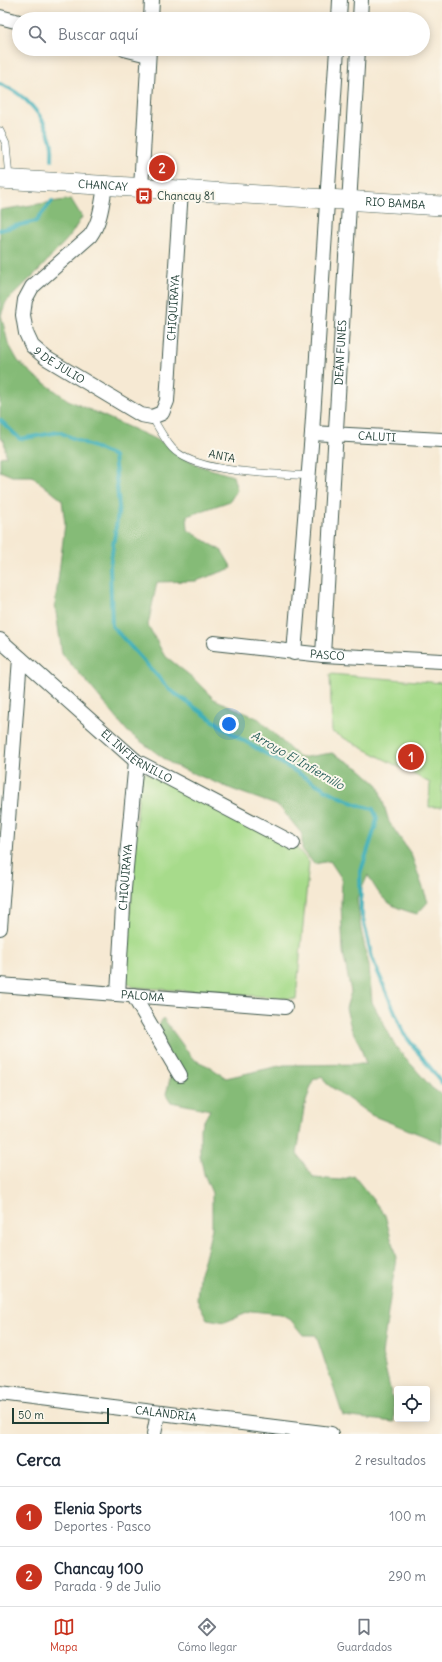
<!DOCTYPE html>
<html lang="es">
<meta charset="utf-8">
<style>
body{margin:0;font-family:Delius,sans-serif;background:#f2f2f3;color:#1f2937}
.controls{position:absolute;right:12px;bottom:12px;display:grid;overflow:hidden;border-radius:4px;box-shadow:0 2px 10px #0003}
.controls button{width:36px;height:36px;display:grid;place-items:center;padding:0;border:0;border-bottom:1px solid #e0e1e3;background:#fff;color:#1f2937;font:20px sans-serif}
.scale{position:absolute;left:12px;bottom:10px;width:97px;box-sizing:border-box;padding-left:4px;border:2px solid #1f3d34;border-top:0;font-size:11px;line-height:14px;white-space:nowrap;color:#1f3d34;-webkit-text-stroke:3px #fbf7ec;paint-order:stroke}
.you{position:absolute;left:229px;top:724px;width:14px;height:14px;margin:-10px;border:3px solid #fff;border-radius:50%;background:#1a73e8;box-shadow:0 0 0 6px #1a73e833}
.badge{display:grid;place-items:center;width:26px;height:26px;border-radius:50%;background:#c8321e;color:#fff;font-size:13px;font-weight:700}
.pin{position:absolute;translate:-50% -50%;border:2px solid #fff;box-shadow:0 1px 4px #0006}
.list{margin:0;padding:0;list-style:none}
h2{display:flex;justify-content:space-between;align-items:center;height:52px;margin:0;padding:0 16px;font-size:17px}
h2 small{font-size:13px;font-weight:400;color:#747a83}
.list li{display:grid;grid-template-columns:26px 1fr auto;gap:12px;align-items:center;box-sizing:border-box;height:60px;padding:0 16px;border-top:1px solid #e0e1e3}
.list b{display:block;font-size:15px;white-space:nowrap}
.list p{margin:0;font-size:13px;white-space:nowrap;color:#747a83}
.list em{font-size:13px;font-style:normal;color:#747a83}
.icon{flex:none;width:22px;height:22px;fill:none;stroke:currentColor;stroke-width:2;stroke-linecap:round;stroke-linejoin:round}
.map{position:relative;flex:none;width:442px;height:1434px;overflow:hidden}
.search{position:absolute;background:#fff;box-shadow:0 2px 10px #0003;left:12px;right:12px;top:12px;height:44px;display:flex;align-items:center;gap:10px;box-sizing:border-box;padding:0 14px;border-radius:22px;color:#747a83;font-size:15px}
.sheet{height:172px;background:#fff}
nav{display:flex;justify-content:space-around;align-items:center;box-sizing:border-box;height:56px;border-top:1px solid #e0e1e3;background:#fff;font-size:11px;color:#747a83}
nav a{display:grid;justify-items:center;gap:2px}
nav .on{color:#c8321e}
.map>svg:first-child{display:block}
.green{fill:#a7db8b;stroke:#638c60}
.forest{fill:#85bb77;stroke:#527c56}
.lines{fill:none;stroke-linecap:round;stroke-linejoin:round}
.stream{stroke:#3fb0b9;stroke-width:4}
.lane-casing{stroke:#3f574c;stroke-width:8}
.street-casing{stroke:#3f574c;stroke-width:16}
.secondary-casing{stroke:#3f574c;stroke-width:20}
.lane{stroke:#fff;stroke-width:7}
.street{stroke:#fff;stroke-width:14}
.secondary{stroke:#fff;stroke-width:19}
.labels{text-anchor:middle;dominant-baseline:central;stroke-width:4;stroke-linejoin:round;paint-order:stroke}
.street-label{font-size:11px;fill:#1f3d34;stroke:#fbf7ec}
.poi-label{font-size:11px;fill:#1f3d34;stroke:#fbf7ec;text-anchor:start}
.water-label{font-size:12px;font-style:italic;fill:#29605c;stroke:#fbf7ec}
</style>
<div class="map">
<svg width="442" height="1434" viewBox="0 0 442 1434">
<rect width="100%" height="100%" fill="#fbf7ec"/>
<filter id="ink" filterUnits="userSpaceOnUse"><feTurbulence type="fractalNoise" baseFrequency=".025" numOctaves="2"/><feDisplacementMap in="SourceGraphic" scale="8" xChannelSelector="R" yChannelSelector="G"/><feConvolveMatrix kernelMatrix="1 2 1 2 8 2 1 2 1" color-interpolation-filters="sRGB"/></filter>
<filter id="wash" filterUnits="userSpaceOnUse"><feTurbulence type="fractalNoise" baseFrequency=".012" numOctaves="4" result="noise"/><feDisplacementMap in="SourceGraphic" scale="16" xChannelSelector="R" yChannelSelector="G"/><feGaussianBlur stdDeviation="0.9" result="paint"/><feColorMatrix in="noise" values="0 0 0 0 0 0 0 0 0 0 0 0 0 0 0 0 0 1.4 0 .05"/><feComposite in="paint" operator="in"/></filter>
<g filter="url(#wash)">
<rect width="100%" height="100%" fill="#f6e9d3"/>
<g class="green">
<path d="M330,674l112,9v124h-13l1,-24 -98,-51z"/>
<path d="M143,771l154,77 12,14 -13,137 -163,-12 -8,-7 15,-206z"/>
</g>
<path class="forest" d="M71,199l11,18 -12,19 -31,34 -33,32 -5,13 7,28 10,18 18,16 32,23 94,42 35,23 36,11 4,14 -7,11 -43,15 1,14 34,21 10,17 -36,13 -39,1 -9,43 16,30 29,23 21,21 45,20 32,31 9,8 32,-5 27,15 19,17 11,37 22,32 17,48 -11,12c-29,-8 -35,-13 -49,-39l-11,24 4,31 8,36 3,36 24,45 36,41 10,7v48l-71,-28 -44,-31 -5,-8 -9,4 -9,28 -7,46 17,24 26,2 14,-4 31,39 11,43 -14,96 12,52v16l-51,-6 -27,-81h-13l-13,-16 -9,-5 -29,-3 -27,11 -18,-3 -10,-19 2,-24 7,-22 6,-26v-35l-8,-19 -4,-19v-27l10,-18 -39,-8 -5,-8 7,-26 -15,-40 5,-10 30,41 17,8 16,11 58,-13 82,-1 -6,-19 -9,-17 -5,-20 5,-16 -8,-40 -2,-48 1,-25 -12,-18 -16,3 -12,-15v-15l-23,-28 -45,-16 -61,-25 -45,-33 -41,-50 -25,-28 -7,-49 10,-81 -3,-24 -30,-24h-20l-12,-5v-14l6,-1 -2,-16 -4,-2v-228z"/>
<g class="lines">
<g class="stream">
<path d="M0,84c24,9 45,32 51,57 2,6 1,13 1,19"/>
<path d="M0,230l36,-9 16,-20"/>
<path d="M0,420l20,19 39,-7 55,24 5,51 -9,59 2,60 58,64 61,43 99,59 28,13 15,4 4,9 -2,10 -15,46 1,36 11,48 32,76 38,49"/>
</g>
</g>
</g>
<g filter="url(#ink)">
<g class="lines">
<defs>
<g id="lane">
<path d="M0,131l6,13 3,34"/>
<path d="M152,417c6,10 12,22 20,31 24,26 102,25 136,28"/>
</g>
<g id="street">
<path d="M0,17l19,5"/>
<path d="M151,19l1,-19"/>
<path d="M339,19l1,-19"/>
<path d="M360,19l1,-19"/>
<path d="M124,49l24,6"/>
<path id="s1" d="M105,186c-3,17 -4,35 -15,50l-58,51 -7,13 -2,15 3,18 6,13 14,12 95,57 11,2 10,-4 5,-12 14,-211"/>
<path d="M141,188l8,-139"/>
<path id="s2" d="M312,433l130,7"/>
<path id="s3" d="M0,640l136,121 157,82"/>
<path id="s4" d="M214,643l109,12 119,6"/>
<path d="M294,653l18,-220 25,-384"/>
<path id="s5" d="M323,655l35,-606"/>
<path d="M0,928l20,-270"/>
<path id="s6" d="M0,985l285,22"/>
<path id="s7" d="M118,994l6,-105 12,-128"/>
<path d="M133,995l47,80"/>
<path id="s8" d="M0,1393l331,41"/>
<path d="M154,1434l4,-21"/>
</g>
<g id="secondary">
<path id="s9" d="M0,179l442,27"/>
</g>
</defs>
<use href="#lane" class="lane-casing"/>
<use href="#street" class="street-casing"/>
<use href="#secondary" class="secondary-casing"/>
<use href="#lane" class="lane"/>
<use href="#street" class="street"/>
<use href="#secondary" class="secondary"/>
</g>
</g>
<defs>
<symbol id="bus-square" viewBox="-11 -11 22 22"><rect x="-9" y="-9" width="18" height="18" rx="4" fill="#c8321e" stroke="#fbf7ec"/><path d="M-5-6H5V4H4V6H2V4H-2V6H-4V4H-5ZM-3.5-4V0h7V-4ZM-3.5 1.2v1.5H-2V1.2ZM2 1.2v1.5H3.5V1.2Z" fill="#fff"/></symbol>
</defs>
<g fill-rule="evenodd">
<use href="#bus-square" x="134" y="186" width="20" height="20"/>
</g>
<g class="labels">
<g class="street-label">
<text stroke="none"><textPath href="#s9" startOffset="103">CHANCAY</textPath></text>
<text stroke="none"><textPath href="#s9" startOffset="396">RIO BAMBA</textPath></text>
<text stroke="none"><textPath href="#s1" startOffset="450">CHIQUIRAYA</textPath></text>
<text stroke="none"><textPath href="#s5" startOffset="303">DEÁN FUNES</textPath></text>
<text stroke="none"><textPath href="#s1" startOffset="226">9 DE JULIO</textPath></text>
<text stroke="none"><textPath href="#s2" startOffset="65">CALUTI</textPath></text>
<text transform="translate(222 456) rotate(11)">ANTA</text>
<text stroke="none"><textPath href="#s4" startOffset="114">PASCO</textPath></text>
<text stroke="none"><textPath href="#s3" startOffset="180">EL INFIERNILLO</textPath></text>
<text stroke="none"><textPath href="#s7" startOffset="117">CHIQUIRAYA</textPath></text>
<text stroke="none"><textPath href="#s6" startOffset="143">PALOMA</textPath></text>
<text stroke="none"><textPath href="#s8" startOffset="167">CALANDRIA</textPath></text>
</g>
<g class="poi-label">
<text x="157" y="196">Chancay 81</text>
</g>
<g class="water-label">
<text transform="translate(298 760) rotate(30)">Arroyo El Infiernillo</text>
</g>
</g>
</svg>
<div class="controls">
<button><svg class="icon" aria-label="locate" viewBox="0 0 24 24"><circle cx="12" cy="12" r="6"/><path d="M12 2v4M12 18v4M2 12h4M18 12h4"/></svg></button>
</div>
<div class="scale">50 m</div>
<div class="you"></div>
<div class="pin badge" style="left:411px;top:757px">1</div>
<div class="pin badge" style="left:162px;top:168px">2</div>
<div class="search"><svg class="icon" aria-label="search" viewBox="0 0 24 24"><circle cx="10" cy="10" r="6"/><path d="M15 15l6 6"/></svg>Buscar aquí</div>
</div>
<section class="sheet">
<h2>Cerca<small>2 resultados</small></h2>
<ul class="list">
<li><span class="badge">1</span><div><b>Elenia Sports</b><p>Deportes · Pasco</p></div><em>100 m</em></li>
<li><span class="badge">2</span><div><b>Chancay 100</b><p>Parada · 9 de Julio</p></div><em>290 m</em></li>
</ul>
</section>
<nav>
<a class="on"><svg class="icon" aria-label="map" viewBox="0 0 24 24"><path d="M3 6l6-2 6 2 6-2v14l-6 2-6-2-6 2zM9 4v14M15 6v14"/></svg>Mapa</a>
<a><svg class="icon" aria-label="directions" viewBox="0 0 24 24"><path d="M12 3l9 9-9 9-9-9zM9 14v-3h6M13 9l2 2-2 2"/></svg>Cómo llegar</a>
<a><svg class="icon" aria-label="saved" viewBox="0 0 24 24"><path d="M7 4h10v16l-5-4-5 4z"/></svg>Guardados</a>
</nav>
